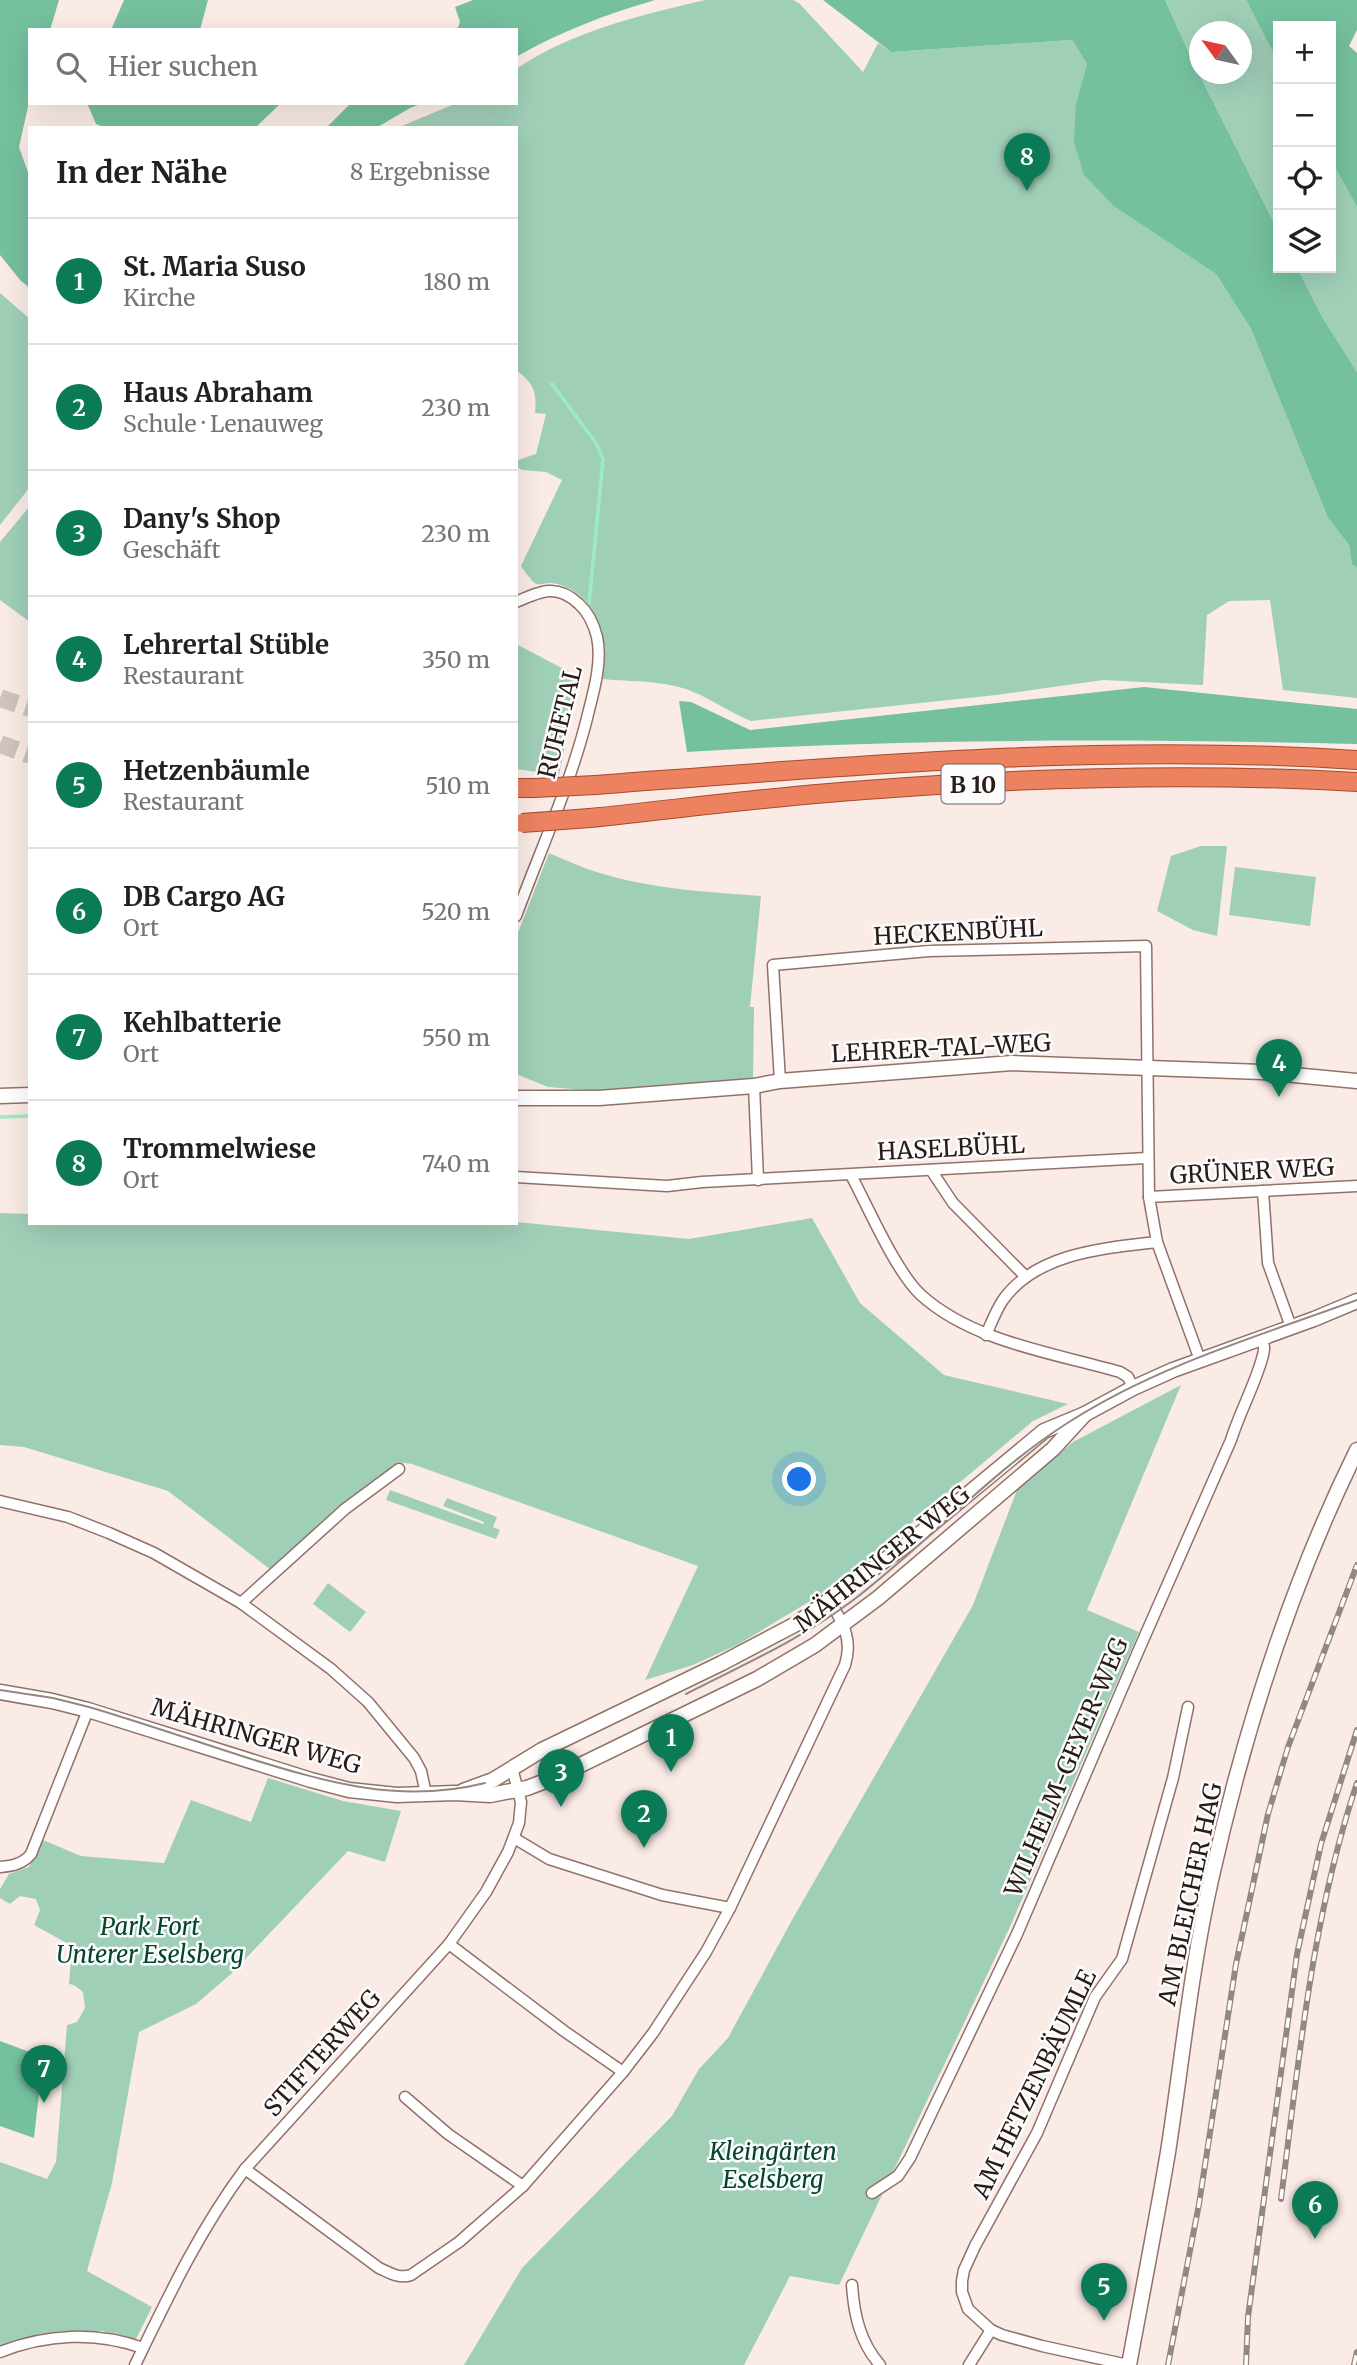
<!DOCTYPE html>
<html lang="de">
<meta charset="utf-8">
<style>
body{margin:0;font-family:Merriweather,serif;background:#f6f6f6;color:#202124}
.controls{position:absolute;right:21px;top:21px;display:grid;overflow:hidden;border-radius:0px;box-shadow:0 7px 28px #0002}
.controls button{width:63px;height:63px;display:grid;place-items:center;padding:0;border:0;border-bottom:2px solid #e0e0e0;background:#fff;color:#202124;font:35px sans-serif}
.compass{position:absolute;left:1189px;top:21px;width:63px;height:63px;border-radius:50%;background:#fff;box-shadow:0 7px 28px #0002;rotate:303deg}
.you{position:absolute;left:800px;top:1480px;width:24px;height:24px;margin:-18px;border:5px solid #fff;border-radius:50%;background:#1a73e8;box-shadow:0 0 0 10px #1a73e833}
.badge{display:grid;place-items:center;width:46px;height:46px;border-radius:50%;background:#0a7b56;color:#fff;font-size:23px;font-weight:700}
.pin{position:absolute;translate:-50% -58px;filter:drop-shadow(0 2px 4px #0008)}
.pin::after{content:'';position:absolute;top:37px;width:24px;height:21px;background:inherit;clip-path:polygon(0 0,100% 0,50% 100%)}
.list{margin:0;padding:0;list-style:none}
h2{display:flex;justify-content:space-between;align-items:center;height:91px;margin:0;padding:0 28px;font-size:30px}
h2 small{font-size:23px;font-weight:400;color:#757577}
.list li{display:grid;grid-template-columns:46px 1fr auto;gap:21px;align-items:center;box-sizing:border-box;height:126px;padding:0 28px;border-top:2px solid #e0e0e0}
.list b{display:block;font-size:26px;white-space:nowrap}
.list p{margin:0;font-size:23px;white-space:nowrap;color:#757577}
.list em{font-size:23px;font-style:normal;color:#757577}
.icon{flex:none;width:38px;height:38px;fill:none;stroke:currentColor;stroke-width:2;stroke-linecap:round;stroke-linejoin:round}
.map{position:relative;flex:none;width:1357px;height:2365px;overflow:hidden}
.search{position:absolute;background:#fff;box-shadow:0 7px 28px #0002;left:28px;top:28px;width:490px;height:77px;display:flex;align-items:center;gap:18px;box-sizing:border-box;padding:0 24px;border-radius:0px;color:#757577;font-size:26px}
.panel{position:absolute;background:#fff;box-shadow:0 7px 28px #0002;left:28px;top:126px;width:490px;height:1099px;border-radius:0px}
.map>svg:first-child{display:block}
.green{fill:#a0cfb8;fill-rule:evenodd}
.forest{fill:#75c09e}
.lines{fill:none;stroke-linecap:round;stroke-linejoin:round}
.stream{stroke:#9eeac7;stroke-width:3.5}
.trunk-tunnel{stroke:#d0c2bd;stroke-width:18;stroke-dasharray:18 9;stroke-linecap:butt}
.minor-casing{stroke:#917267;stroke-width:13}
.tertiary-casing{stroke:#917267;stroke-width:17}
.trunk-casing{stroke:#a54a2d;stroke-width:20}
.minor{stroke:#fff;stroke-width:10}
.tertiary{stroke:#fff;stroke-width:14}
.trunk{stroke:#ec8260;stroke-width:18}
.tram{stroke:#948681;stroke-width:2}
.rail-casing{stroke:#948681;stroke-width:6}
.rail{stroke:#fcfcfc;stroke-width:3.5;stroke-dasharray:10;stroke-linecap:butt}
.trunk-bridge-casing{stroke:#a54a2d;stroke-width:20;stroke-linecap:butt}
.trunk-bridge{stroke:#ec8260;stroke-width:18}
.labels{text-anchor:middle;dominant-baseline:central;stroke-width:5;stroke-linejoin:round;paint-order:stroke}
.shield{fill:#fcfcfc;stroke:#685f5c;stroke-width:2}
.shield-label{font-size:23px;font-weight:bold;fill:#291c18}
.street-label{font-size:24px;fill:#291c18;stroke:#fcfcfc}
.park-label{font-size:24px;font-style:italic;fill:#03452f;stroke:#fcfcfc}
</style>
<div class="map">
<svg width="1357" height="2365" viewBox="0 0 1357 2365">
<rect width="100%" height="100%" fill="#faebe6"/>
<g class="green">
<path d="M705,0h88l6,3 64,69 15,-29 13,9 181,-12 15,24 -11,39 39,104 101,67 35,55 77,189 21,27 3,19 5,4v130l-74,-8 -13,-90 -41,1 -22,14 -4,70 -100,-5 -107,15 -245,26c-21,-8 -39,-22 -60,-30 -27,-11 -60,-9 -89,-12 3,-38 1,-79 -41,-94 -26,-8 -18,13 -40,-19l41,-86 -16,-8 -24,-2 -6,-3 2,-7 18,-6 10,-40 -11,-1c2,-22 -1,-29 -19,-43v-242h-119l60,-25h59v-34c56,-38 125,-54 189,-69z"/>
<path d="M1165,0h81l32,62v169l-84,-167zM1200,32h42v42h-42z"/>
<path d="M1331,160l26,47v165l-33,-52 -27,-52h34z"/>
<path d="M0,293l30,26v168l-30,38z"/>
<path d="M30,506v116l-30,-22v-58z"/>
<path d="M516,644l63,33 -20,98 -43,-6z"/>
<path d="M1201,846h26l-10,90 -24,-6 -36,-19 14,-55z"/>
<path d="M549,853c17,7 33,15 51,20 52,16 107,19 161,23l-11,111h4l-1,75 -156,9 -49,-4 -32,-13v-136z"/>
<path d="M1235,867l81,10 -6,49 -81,-11z"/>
<path d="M0,1213l30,1v9l486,-1 173,17 123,-21 48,85 84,72 124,29 -35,17 -193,162 -101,61 -46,21 -48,15 53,-114 -286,-102 -14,-2 -127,108 -103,-79 -144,-44 -24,-2z"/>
<path d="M1181,1385l-94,225 52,22 -130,297 -170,356 -49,-9 -46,89h-280l58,-97 150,-152 27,-47 29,-31 64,-118 181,-315 44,-115 56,-48z"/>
<path d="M390,1490l93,34 1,-2 -41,-16 4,-8 50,19 -4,10 7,3 -4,9 -110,-39z"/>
<path d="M328,1583l38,29 -16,20 -37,-28z"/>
<path d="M268,1778l75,23 58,10 -16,51 -37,-11 -117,123 -35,30 -57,28 -27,151 -25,88 65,36 -18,36 -31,-12h-41l-62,14v-183l47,17 9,-17 11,-137 10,-3 8,-14 -2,-16 -9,-7 -5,-1 3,-38 -38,-21 6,-15 -4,-11 -16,-3 -10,8 -10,-6v-9l9,-15 20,-7 14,-27 38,16 83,7 27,-63 60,22z"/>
</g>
<g class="forest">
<path d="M0,0h59l-9,30h-20v68l-11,49 11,31v110l-9,-7 -21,-26z"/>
<path d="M124,0h84l-8,30h-89z"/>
<path d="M473,0h182c-48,14 -96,32 -139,57v-27h-59l3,-8 -5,-15z"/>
<path d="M823,0h342l29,64 84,167v37h19l27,52 33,52v196l-5,-4 -3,-19 -21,-27 -77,-189 -35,-55 -101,-67 -31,-32 -10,-33 2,-39 11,-39 -15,-24 -181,12z"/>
<path d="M1246,0h111v30l-8,16 8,7v154l-26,-47v-134h-53v36z"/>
<path d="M87,103h194l-26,25h-149l-10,-4z"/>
<path d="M351,103h72l-13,5 -34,20h-50z"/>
<path d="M1144,687l213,22v35c-223,-5 -447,-6 -670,8l-8,-51 12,1 59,28z"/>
<path d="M0,2041l43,16 -9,81 -34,-12z"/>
</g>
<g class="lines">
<g class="stream">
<path d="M552,384l44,59 7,16 -14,145"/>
<path d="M0,1117l30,-1"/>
</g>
<g class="trunk-tunnel">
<path d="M0,698l30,10"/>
<path d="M0,744l30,11"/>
</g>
<defs>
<g id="minor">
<path d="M516,602c25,-11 41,-19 63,2 9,8 15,21 18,33 5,23 -2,50 -8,73 -17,72 -48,138 -73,206"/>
<path d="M780,1081l-7,-116 156,-14 217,-5 3,251 8,45 43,118"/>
<path d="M754,1086l4,94"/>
<path d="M931,1170l22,33 73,74"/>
<path d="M851,1175c17,32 45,97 70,120 52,47 133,58 199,77l8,5 5,11"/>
<path d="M516,1177l151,9 35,-4 445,-24"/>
<path d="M1263,1191l5,72 23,64"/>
<path d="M1149,1197l208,-11"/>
<path d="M986,1335c5,-11 10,-25 17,-35 33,-47 102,-52 154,-58"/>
<path d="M0,1501l68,16 41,16 45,20 87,50 90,66 37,33 46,56 7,13 5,23"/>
<path d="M241,1603l104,-94 54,-40"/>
<path d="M514,1838l35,21 113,36 68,13"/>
<path d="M0,1867c12,-1 23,-3 31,-13l57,-144"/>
<path d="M449,1944l115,87 59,41"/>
<path d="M405,2097l43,37 75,52"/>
<path d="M245,2169l134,99c11,5 20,11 32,7l48,-33 64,-56 100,-114 30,-39 53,-81 24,-44 115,-243c8,-25 -2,-43 -15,-63"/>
<path d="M872,2193l26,-17 12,-18 107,-224 120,-280 94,-214c9,-29 25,-57 32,-85 2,-7 1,-11 -2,-17"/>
<path d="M852,2285c2,30 8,57 28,80"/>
<path d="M0,2352c46,-18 96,-21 143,-4"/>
<path d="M135,2365c33,-68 65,-136 110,-196l204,-225 37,-52 22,-40 11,-29 2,-21 -9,-34"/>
<path d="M969,2365l22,-35"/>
<path d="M1128,2365l-86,-19 -40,-11 -11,-5 -23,-21 -6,-17v-11l2,-11 11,-24 62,-113 58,-136 27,-38 51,-181 15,-71"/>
</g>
<g id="tertiary">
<path d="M0,1096l30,-1"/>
<path d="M516,1098h83l155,-12 26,-5 232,-18 250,9 95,9"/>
<path d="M0,1692l52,9 36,9 223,70 38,10 48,5 58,-2 35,2 37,-7 29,-11 201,-98 58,-34 63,-47 175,-149 32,-35"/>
<path d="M463,1791l30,-11 49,-30 180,-87 74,-39 114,-82 134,-111 41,-17 48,-26 40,-18 141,-51 43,-18"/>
<path d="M1129,2365c13,-71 27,-142 39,-213 14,-91 23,-183 43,-272 33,-148 79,-294 146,-430"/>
</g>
<g id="trunk">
<path d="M596,785c253,-19 507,-42 761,-25"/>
<path d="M516,788h18"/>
<path d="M590,818c97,-10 193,-23 290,-29 159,-12 318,-16 477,-7"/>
</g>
</defs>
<use href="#minor" class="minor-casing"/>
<use href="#tertiary" class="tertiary-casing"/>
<use href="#trunk" class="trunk-casing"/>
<use href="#minor" class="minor"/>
<use href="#tertiary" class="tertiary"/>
<use href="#trunk" class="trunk"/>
<g class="tram">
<path d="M0,1690l53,8 36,9c54,16 106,34 159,51 81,25 153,46 237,25"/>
<path d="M686,1694c57,-29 115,-55 166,-93 75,-57 138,-129 217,-179 89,-57 190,-86 288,-122"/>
</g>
<defs>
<g id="rail">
<path d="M1281,2199c18,-140 31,-282 76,-416"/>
<path d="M1168,2365l31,-161 37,-240 32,-150 20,-67 69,-182"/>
<path d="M1246,2365l2,-48 49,-363 24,-110 36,-114"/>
<path d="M1354,2365l3,-13"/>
</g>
</defs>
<use href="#rail" class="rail-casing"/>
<use href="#rail" class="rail"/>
<defs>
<g id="trunk-bridge">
<path d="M534,788l62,-3"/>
<path d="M522,823l68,-5"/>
</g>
</defs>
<use href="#trunk-bridge" class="trunk-bridge-casing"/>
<use href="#trunk-bridge" class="trunk-bridge"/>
</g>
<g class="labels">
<rect class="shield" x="941.5" y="764.5" width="63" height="39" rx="5"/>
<g class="shield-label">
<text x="973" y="784">B 10</text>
</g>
<g class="street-label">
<text transform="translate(560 722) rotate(-76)">RUHETAL</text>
<text transform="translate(958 932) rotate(-3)">HECKENBÜHL</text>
<text transform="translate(941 1048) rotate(-3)">LEHRER-TAL-WEG</text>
<text transform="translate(951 1148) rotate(-3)">HASELBÜHL</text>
<text transform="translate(1252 1171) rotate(-3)">GRÜNER WEG</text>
<text transform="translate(882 1559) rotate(-39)">MÄHRINGER WEG</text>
<text transform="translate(256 1736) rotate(16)">MÄHRINGER WEG</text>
<text transform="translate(1066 1767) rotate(-67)">WILHELM-GEYER-WEG</text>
<text transform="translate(1190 1894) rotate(-78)">AM BLEICHER HAG</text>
<text transform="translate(322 2053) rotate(-48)">STIFTERWEG</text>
<text transform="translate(1034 2084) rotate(-64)">AM HETZENBÄUMLE</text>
</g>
<g class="park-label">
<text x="150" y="1926">Park Fort<tspan x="150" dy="28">Unterer Eselsberg</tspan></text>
<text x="773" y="2151">Kleingärten<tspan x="773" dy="28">Eselsberg</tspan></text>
</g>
</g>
</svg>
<div class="controls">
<button>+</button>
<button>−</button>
<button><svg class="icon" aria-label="locate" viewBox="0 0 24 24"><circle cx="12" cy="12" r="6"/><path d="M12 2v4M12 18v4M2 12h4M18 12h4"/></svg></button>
<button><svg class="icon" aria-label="layers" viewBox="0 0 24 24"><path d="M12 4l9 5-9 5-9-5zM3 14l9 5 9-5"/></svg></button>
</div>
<svg class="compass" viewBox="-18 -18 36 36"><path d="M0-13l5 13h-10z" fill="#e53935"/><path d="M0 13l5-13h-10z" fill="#757577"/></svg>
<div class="you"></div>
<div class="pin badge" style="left:671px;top:1772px">1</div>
<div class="pin badge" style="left:644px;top:1848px">2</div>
<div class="pin badge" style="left:561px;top:1807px">3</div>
<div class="pin badge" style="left:1279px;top:1097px">4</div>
<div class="pin badge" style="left:1104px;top:2321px">5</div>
<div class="pin badge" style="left:1315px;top:2239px">6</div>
<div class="pin badge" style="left:44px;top:2103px">7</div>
<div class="pin badge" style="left:1027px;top:191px">8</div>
<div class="search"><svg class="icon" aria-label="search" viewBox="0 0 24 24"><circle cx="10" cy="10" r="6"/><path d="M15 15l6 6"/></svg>Hier suchen</div>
<section class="panel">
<h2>In der Nähe<small>8 Ergebnisse</small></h2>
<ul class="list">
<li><span class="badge">1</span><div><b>St. Maria Suso</b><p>Kirche</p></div><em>180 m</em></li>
<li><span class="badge">2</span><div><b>Haus Abraham</b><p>Schule · Lenauweg</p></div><em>230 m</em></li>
<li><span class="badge">3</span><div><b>Dany's Shop</b><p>Geschäft</p></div><em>230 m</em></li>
<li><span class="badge">4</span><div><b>Lehrertal Stüble</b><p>Restaurant</p></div><em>350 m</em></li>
<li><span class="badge">5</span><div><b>Hetzenbäumle</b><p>Restaurant</p></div><em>510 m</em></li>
<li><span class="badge">6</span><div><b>DB Cargo AG</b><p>Ort</p></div><em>520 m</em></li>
<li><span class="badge">7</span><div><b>Kehlbatterie</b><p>Ort</p></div><em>550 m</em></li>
<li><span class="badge">8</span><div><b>Trommelwiese</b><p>Ort</p></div><em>740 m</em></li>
</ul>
</section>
</div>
